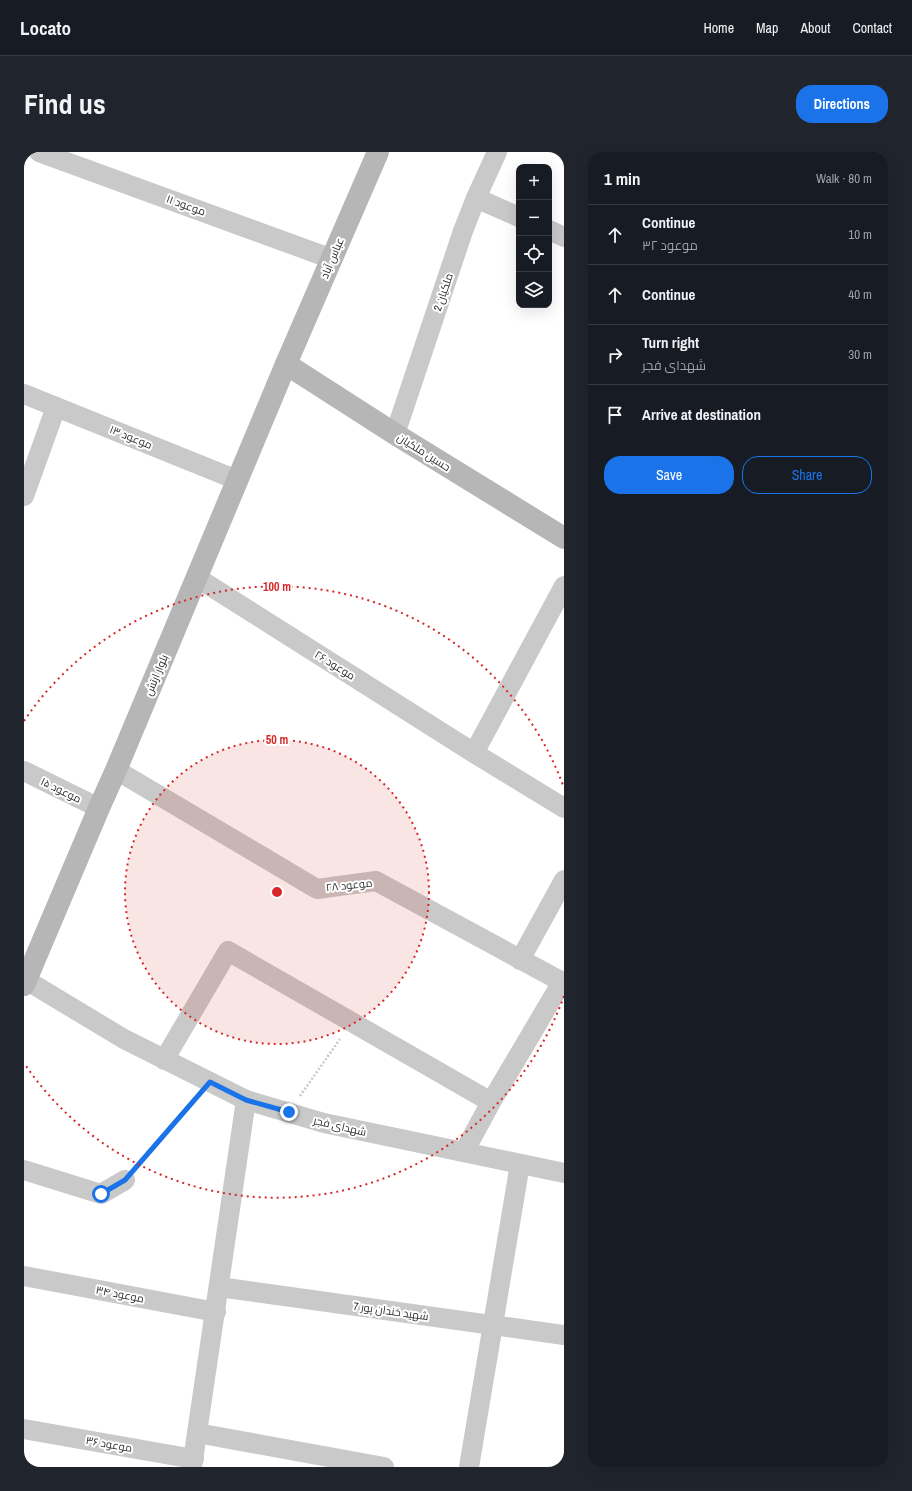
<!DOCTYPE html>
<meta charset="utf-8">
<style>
body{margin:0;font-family:"Archivo Narrow",Cairo,sans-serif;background:#20242c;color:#f1f3f6}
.controls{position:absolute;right:12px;top:12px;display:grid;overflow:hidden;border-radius:8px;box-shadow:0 4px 16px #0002}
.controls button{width:36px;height:36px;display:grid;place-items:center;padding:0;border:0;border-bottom:1px solid #363941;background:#171b24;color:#f1f3f6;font:20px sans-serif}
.stop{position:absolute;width:12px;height:12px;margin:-9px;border:3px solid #1a73e8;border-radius:50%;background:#fff}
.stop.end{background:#1a73e8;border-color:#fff;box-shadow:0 1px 4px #0008}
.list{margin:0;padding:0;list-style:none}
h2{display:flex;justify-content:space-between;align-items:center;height:52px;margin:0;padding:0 16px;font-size:17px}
h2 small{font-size:13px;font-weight:400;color:#9ea1a6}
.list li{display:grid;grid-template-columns:26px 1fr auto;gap:12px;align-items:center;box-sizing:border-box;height:60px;padding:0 16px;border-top:1px solid #363941}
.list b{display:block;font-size:15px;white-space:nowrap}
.list p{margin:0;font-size:13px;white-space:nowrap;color:#9ea1a6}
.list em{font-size:13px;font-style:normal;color:#9ea1a6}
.actions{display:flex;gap:8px;padding:12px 16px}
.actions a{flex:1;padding:9px 0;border:1px solid #1a73e8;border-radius:16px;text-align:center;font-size:14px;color:#1a73e8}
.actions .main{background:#1a73e8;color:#fff}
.icon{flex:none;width:22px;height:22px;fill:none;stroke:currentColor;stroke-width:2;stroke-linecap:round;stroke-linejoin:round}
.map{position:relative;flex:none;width:540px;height:1315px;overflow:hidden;border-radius:16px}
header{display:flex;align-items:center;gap:24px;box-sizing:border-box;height:56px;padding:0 20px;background:#171b24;border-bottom:1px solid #363941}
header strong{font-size:19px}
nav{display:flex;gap:22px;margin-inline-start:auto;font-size:14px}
.intro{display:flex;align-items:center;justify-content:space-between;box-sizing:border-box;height:96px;padding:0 24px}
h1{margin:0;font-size:28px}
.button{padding:10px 18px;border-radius:16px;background:#1a73e8;color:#fff;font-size:14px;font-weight:700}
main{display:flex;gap:24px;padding:0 24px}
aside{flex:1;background:#171b24;border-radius:16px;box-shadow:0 4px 16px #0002}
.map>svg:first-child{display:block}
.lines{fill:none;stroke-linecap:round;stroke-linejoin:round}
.path{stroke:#c9c9c9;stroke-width:2.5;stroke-dasharray:2 2;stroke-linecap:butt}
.street{stroke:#c9c9c9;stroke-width:20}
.secondary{stroke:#b6b6b6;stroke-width:22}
.route{stroke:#1a73e8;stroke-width:5}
.ring{fill:none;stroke:#d62828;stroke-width:2;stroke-dasharray:2 4}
.labels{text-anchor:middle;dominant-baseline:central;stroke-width:4;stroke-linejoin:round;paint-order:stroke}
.street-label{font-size:11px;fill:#2c2c2c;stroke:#fff}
.centre{fill:#d62828;stroke:#fff;stroke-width:2}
.ring-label{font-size:12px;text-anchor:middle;font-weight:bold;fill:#d62828;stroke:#fff;stroke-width:4;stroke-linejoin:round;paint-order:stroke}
</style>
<header>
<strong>Locato</strong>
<nav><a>Home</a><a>Map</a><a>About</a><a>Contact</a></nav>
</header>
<div class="intro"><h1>Find us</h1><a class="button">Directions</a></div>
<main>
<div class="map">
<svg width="540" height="1315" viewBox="0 0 540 1315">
<rect width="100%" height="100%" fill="#fff"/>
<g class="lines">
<g class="path">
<path d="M276,944l40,-57"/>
<path d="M114,1013l59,-67"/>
</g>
<g class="street">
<path d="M15,0l293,107"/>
<path d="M452,46l43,19"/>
<path d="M525,78l15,7"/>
<path d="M0,242l213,86"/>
<path d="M371,282l68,-203 13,-33 21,-46"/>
<path d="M0,344l32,-89"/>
<path d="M172,425l278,176 90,55"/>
<path d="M450,601l90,-167"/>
<path d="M92,618l201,119 59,-8 188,102"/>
<path d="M0,619l75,37"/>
<path d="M496,808l44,-80"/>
<path d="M2,828l98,59 122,61 78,23 240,50"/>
<path d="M140,908l64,-109 263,151"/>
<path d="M440,1000l27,-50 71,-120"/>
<path d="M0,1018l77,24 24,-14"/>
<path d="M0,1124l192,36"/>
<path d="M195,1135l345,48"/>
<path d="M0,1277l170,30"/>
<path d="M173,1281l187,34"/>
<path d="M168,1315l54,-367"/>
<path d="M445,1315l51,-303"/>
</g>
<g class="secondary">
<path d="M262,212l109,70 169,104"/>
<path d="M0,833l75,-177 17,-38 170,-406 92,-212"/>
</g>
</g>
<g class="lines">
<path class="route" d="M77,1042l24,-14 85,-98 36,18 43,12"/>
</g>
<circle cx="253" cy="740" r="152" fill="#d62828" fill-opacity=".12"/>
<g class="ring">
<circle cx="253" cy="740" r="152"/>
<path d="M540 844A305 305 0 0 1 0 911M0 569A305 305 0 0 1 540 636"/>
</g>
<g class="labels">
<g class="street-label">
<text transform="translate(162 53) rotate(20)">موعود ۱۱</text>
<text transform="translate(308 106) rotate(-67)">عباس آباد</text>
<text transform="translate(419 140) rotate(-71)">ملکیان 2</text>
<text transform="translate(107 285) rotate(22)">موعود ۱۳</text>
<text transform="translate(400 300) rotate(32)">حسین ملکیان</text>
<text transform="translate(311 513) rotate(32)">موعود ۲۶</text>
<text transform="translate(132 523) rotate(-67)">بلوار ارتش</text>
<text transform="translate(37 638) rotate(26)">موعود ۱۵</text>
<text transform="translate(325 733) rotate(-6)">موعود ۲۸</text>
<text transform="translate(316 974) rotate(13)">شهدای فجر</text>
<text transform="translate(96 1142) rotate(11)">موعود ۳۴</text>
<text transform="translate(367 1159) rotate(8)">شهید خندان پور 7</text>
<text transform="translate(85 1292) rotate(10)">موعود ۳۶</text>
</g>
</g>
<circle cx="253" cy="740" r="6" class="centre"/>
<g class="ring-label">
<text x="253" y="439">100 m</text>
<text x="253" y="592">50 m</text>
</g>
</svg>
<div class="controls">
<button>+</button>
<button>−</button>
<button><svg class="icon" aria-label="locate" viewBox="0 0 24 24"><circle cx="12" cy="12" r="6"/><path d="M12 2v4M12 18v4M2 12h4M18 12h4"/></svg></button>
<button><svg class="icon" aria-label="layers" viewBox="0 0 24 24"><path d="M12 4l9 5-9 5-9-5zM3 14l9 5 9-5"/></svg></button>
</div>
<div class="stop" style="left:77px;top:1042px"></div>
<div class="stop end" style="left:265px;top:960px"></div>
</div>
<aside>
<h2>1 min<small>Walk · 80 m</small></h2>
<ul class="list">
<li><svg class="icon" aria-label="ahead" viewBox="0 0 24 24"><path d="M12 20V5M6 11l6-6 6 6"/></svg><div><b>Continue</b><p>موعود ۳۲</p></div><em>10 m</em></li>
<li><svg class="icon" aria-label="ahead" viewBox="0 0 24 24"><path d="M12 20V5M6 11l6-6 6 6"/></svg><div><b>Continue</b></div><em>40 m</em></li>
<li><svg class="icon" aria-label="right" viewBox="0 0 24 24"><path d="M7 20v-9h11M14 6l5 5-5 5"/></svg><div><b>Turn right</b><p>شهدای فجر</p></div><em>30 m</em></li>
<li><svg class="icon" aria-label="arrive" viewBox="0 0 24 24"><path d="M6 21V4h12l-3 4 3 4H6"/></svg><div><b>Arrive at destination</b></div></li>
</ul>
<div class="actions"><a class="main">Save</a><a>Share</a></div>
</aside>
</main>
